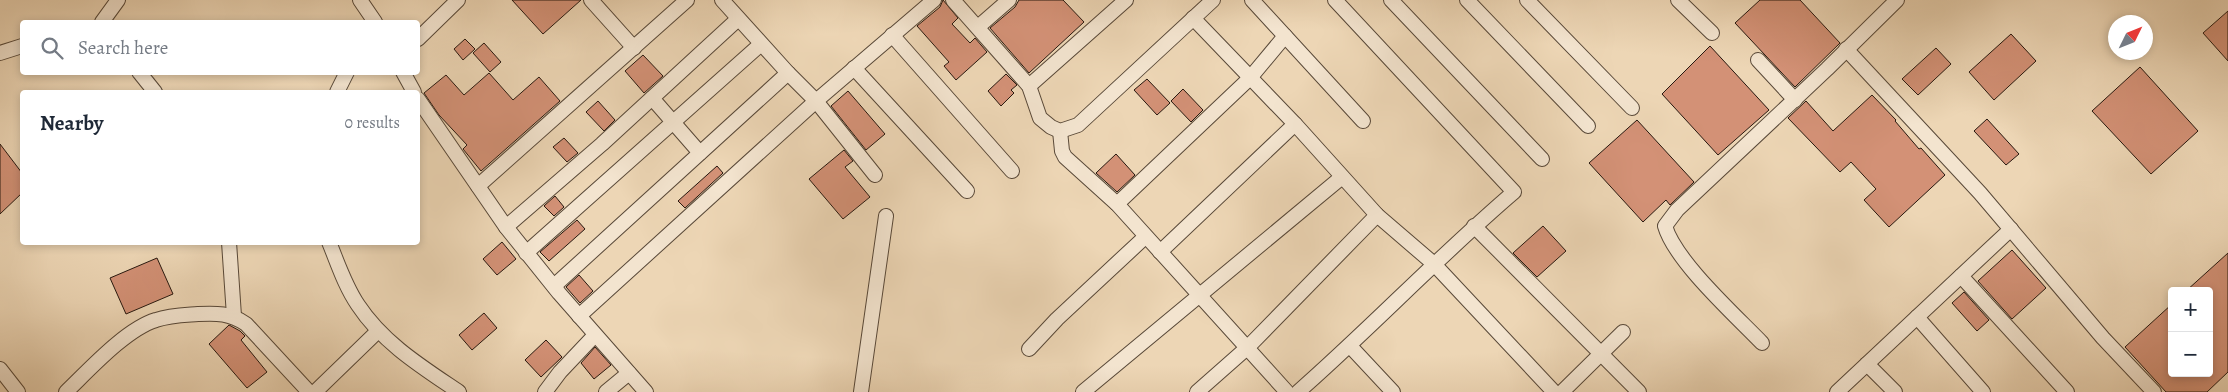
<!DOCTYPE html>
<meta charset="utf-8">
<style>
body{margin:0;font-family:Alegreya,serif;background:#f2f2f3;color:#1f2937}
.controls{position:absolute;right:15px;bottom:15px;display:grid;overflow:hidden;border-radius:5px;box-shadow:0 2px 8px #0003}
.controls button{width:45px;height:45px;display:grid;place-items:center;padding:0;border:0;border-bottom:1px solid #e0e1e3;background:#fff;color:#1f2937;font:25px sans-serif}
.compass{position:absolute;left:2108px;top:15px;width:45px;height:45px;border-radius:50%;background:#fff;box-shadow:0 2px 8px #0003;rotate:47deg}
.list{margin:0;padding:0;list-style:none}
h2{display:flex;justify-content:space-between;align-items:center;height:65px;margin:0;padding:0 20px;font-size:21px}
h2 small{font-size:16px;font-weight:400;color:#747a83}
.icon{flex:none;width:28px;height:28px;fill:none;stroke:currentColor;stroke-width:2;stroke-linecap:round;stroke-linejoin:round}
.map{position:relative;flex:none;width:2228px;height:392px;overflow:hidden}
.search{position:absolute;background:#fff;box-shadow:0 2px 8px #0003;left:20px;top:20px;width:400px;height:55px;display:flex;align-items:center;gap:12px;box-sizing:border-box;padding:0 18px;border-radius:5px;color:#747a83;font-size:19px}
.panel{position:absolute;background:#fff;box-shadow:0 2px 8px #0003;left:20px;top:90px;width:400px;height:155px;border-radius:5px}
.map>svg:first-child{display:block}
.building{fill:#d39176;stroke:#27180f}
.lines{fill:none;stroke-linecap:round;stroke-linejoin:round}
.minor-casing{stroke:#584838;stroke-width:16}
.minor{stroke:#f3e4cf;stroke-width:14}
</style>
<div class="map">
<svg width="2228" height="392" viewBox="0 0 2228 392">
<rect width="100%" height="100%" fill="#edd6b5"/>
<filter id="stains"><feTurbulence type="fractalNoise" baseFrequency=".004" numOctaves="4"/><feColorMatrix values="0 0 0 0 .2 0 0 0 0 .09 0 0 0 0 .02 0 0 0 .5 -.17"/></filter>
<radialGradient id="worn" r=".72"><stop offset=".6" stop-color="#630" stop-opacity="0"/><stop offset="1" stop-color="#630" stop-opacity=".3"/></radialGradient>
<g class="building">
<path d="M512,0h69l-38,34z"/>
<path d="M943,0l15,18 -6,6 18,19 5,-5 12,14 -31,28 -12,-14 5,-4 -32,-36 23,-19z"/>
<path d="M1019,0h44l21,22 -55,51 -39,-45 25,-21z"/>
<path d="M1760,0h40l40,43 -45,44 -60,-64z"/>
<path d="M2228,11v50l-25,-28z"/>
<path d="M2011,34l25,27 -42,39 -25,-28z"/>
<path d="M465,39l10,10 -12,11 -9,-11z"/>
<path d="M484,43l17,19 -11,10 -17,-19z"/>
<path d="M1710,46l59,64 -51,45 -56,-61z"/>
<path d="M1936,48l15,16 -33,31 -16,-16z"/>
<path d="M643,55l20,21 -19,17 -19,-22z"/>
<path d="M2140,67l58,64 -47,43 -59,-63z"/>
<path d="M489,73l24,27 26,-23 21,24 -79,70 -18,-22 4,-4 -28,-30 -15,-22 22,-18 18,20z"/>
<path d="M1006,74l11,11 -6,5 3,3 -13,13 -13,-15z"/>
<path d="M1147,79l23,24 -13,12 -23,-25z"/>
<path d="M1183,89l20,21 -12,12 -20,-21z"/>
<path d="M848,91l37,43 -19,16 -35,-44z"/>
<path d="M1872,95l24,25 -1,1 24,28 2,-1 24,27 -56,52 -25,-27 12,-11 -25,-27 -11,10 -52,-54 18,-17 27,30z"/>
<path d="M598,101l17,19 -11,11 -18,-19z"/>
<path d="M1987,119l32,35 -13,11 -32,-34z"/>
<path d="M1637,120l57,62 -24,23 -4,-5 -23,22 -54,-59z"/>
<path d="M564,138l14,15 -11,9 -14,-15z"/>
<path d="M0,144l22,29v20l-22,21z"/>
<path d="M844,150l9,11 -8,6 25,30 -27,22 -34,-40z"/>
<path d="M1116,154l19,21 -18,17 -21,-19z"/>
<path d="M717,166l6,7 -38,35 -7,-7z"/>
<path d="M555,196l9,11 -10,9 -10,-10z"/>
<path d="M577,220l8,9 -36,32 -9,-9z"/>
<path d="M1543,226l23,25 -29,26 -24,-24z"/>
<path d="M502,242l14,17 -19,16 -14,-16z"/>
<path d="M2012,250l34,38 -34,31 -34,-38z"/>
<path d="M2228,253v119l-21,20h-41l-41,-45 47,-43v69h37v-82h-23z"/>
<path d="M157,258l16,36 -47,20 -16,-36z"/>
<path d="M579,275l14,16 -13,12 -14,-16z"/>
<path d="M1964,292l25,28 -12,11 -25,-28z"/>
<path d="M484,313l13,15 -25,22 -13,-15z"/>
<path d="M229,325l11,6 5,5 -4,4 26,32 -20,16 -38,-44z"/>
<path d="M546,340l16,17 -21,20 -16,-17z"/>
<path d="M595,347l16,18 -17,14 -13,-16z"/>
</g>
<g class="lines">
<defs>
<g id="minor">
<path d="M360,0l15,22"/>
<path d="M591,0l43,48"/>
<path d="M722,0l66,73 28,28 59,74"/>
<path d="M953,0l76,86 11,32 11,9 9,4 18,-6 135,-125"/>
<path d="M1252,0l111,121"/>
<path d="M1391,0l151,159"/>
<path d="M1467,0l121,126"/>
<path d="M1527,0l105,108"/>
<path d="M1678,0l34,33"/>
<path d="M1193,18l102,106 82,91 57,49 120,128"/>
<path d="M102,22l16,-22"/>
<path d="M978,27l31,-27"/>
<path d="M892,35l120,136"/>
<path d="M418,39l40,-39"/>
<path d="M1846,49l134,144 123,145 51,54"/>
<path d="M0,53l22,-7"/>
<path d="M1758,60l37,40"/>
<path d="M854,68l113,123"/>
<path d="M139,72l16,20"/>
<path d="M403,72l11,20"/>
<path d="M1029,86l97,-86"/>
<path d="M337,92l10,-20"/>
<path d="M652,98l48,55"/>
<path d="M418,99l88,128 53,66 87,99"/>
<path d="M1060,131l2,20 3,6 52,47 170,188"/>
<path d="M478,186l209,-186"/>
<path d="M1117,204l133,-126 35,-42"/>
<path d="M1474,226l165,166"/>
<path d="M506,227l96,-83 136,-125"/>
<path d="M229,242l5,74"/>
<path d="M329,242c9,22 16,44 29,63 25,38 64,62 101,87"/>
<path d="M1160,252l135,-128"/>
<path d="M526,253l235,-209"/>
<path d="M1961,276l106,116"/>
<path d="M554,286l234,-213"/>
<path d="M579,316l237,-215 118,-101"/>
<path d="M1917,317l66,75"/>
<path d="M1762,343c-27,-28 -87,-82 -97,-117l12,-16 150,-141 70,-69"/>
<path d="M1350,346l43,46"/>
<path d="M1029,349l28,-30 88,-82"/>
<path d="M1867,364l28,28"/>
<path d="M0,369l18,23"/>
<path d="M66,392c23,-22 60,-63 90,-72 14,-5 28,-5 42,-6 19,-1 32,-1 48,10l63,68"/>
<path d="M315,392l63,-61"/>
<path d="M545,392l15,-20 35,-37"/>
<path d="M606,392l23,-19"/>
<path d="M861,392l25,-176"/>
<path d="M1083,392l259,-215"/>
<path d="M1197,392l51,-45 129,-132"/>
<path d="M1298,392c74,-65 141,-136 216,-200l-179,-192"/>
<path d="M1562,392l61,-60"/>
<path d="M1837,392l174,-163"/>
</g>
</defs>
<use href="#minor" class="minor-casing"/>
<use href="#minor" class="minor"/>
</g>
<rect width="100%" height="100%" filter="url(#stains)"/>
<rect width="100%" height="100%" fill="url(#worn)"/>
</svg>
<div class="controls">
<button>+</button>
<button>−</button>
</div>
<svg class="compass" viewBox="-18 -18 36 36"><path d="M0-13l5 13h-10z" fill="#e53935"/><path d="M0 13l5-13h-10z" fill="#747a83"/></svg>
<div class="search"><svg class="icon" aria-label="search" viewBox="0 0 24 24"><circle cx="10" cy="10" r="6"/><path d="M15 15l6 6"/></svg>Search here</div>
<section class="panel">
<h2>Nearby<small>0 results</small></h2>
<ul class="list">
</ul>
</section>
</div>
